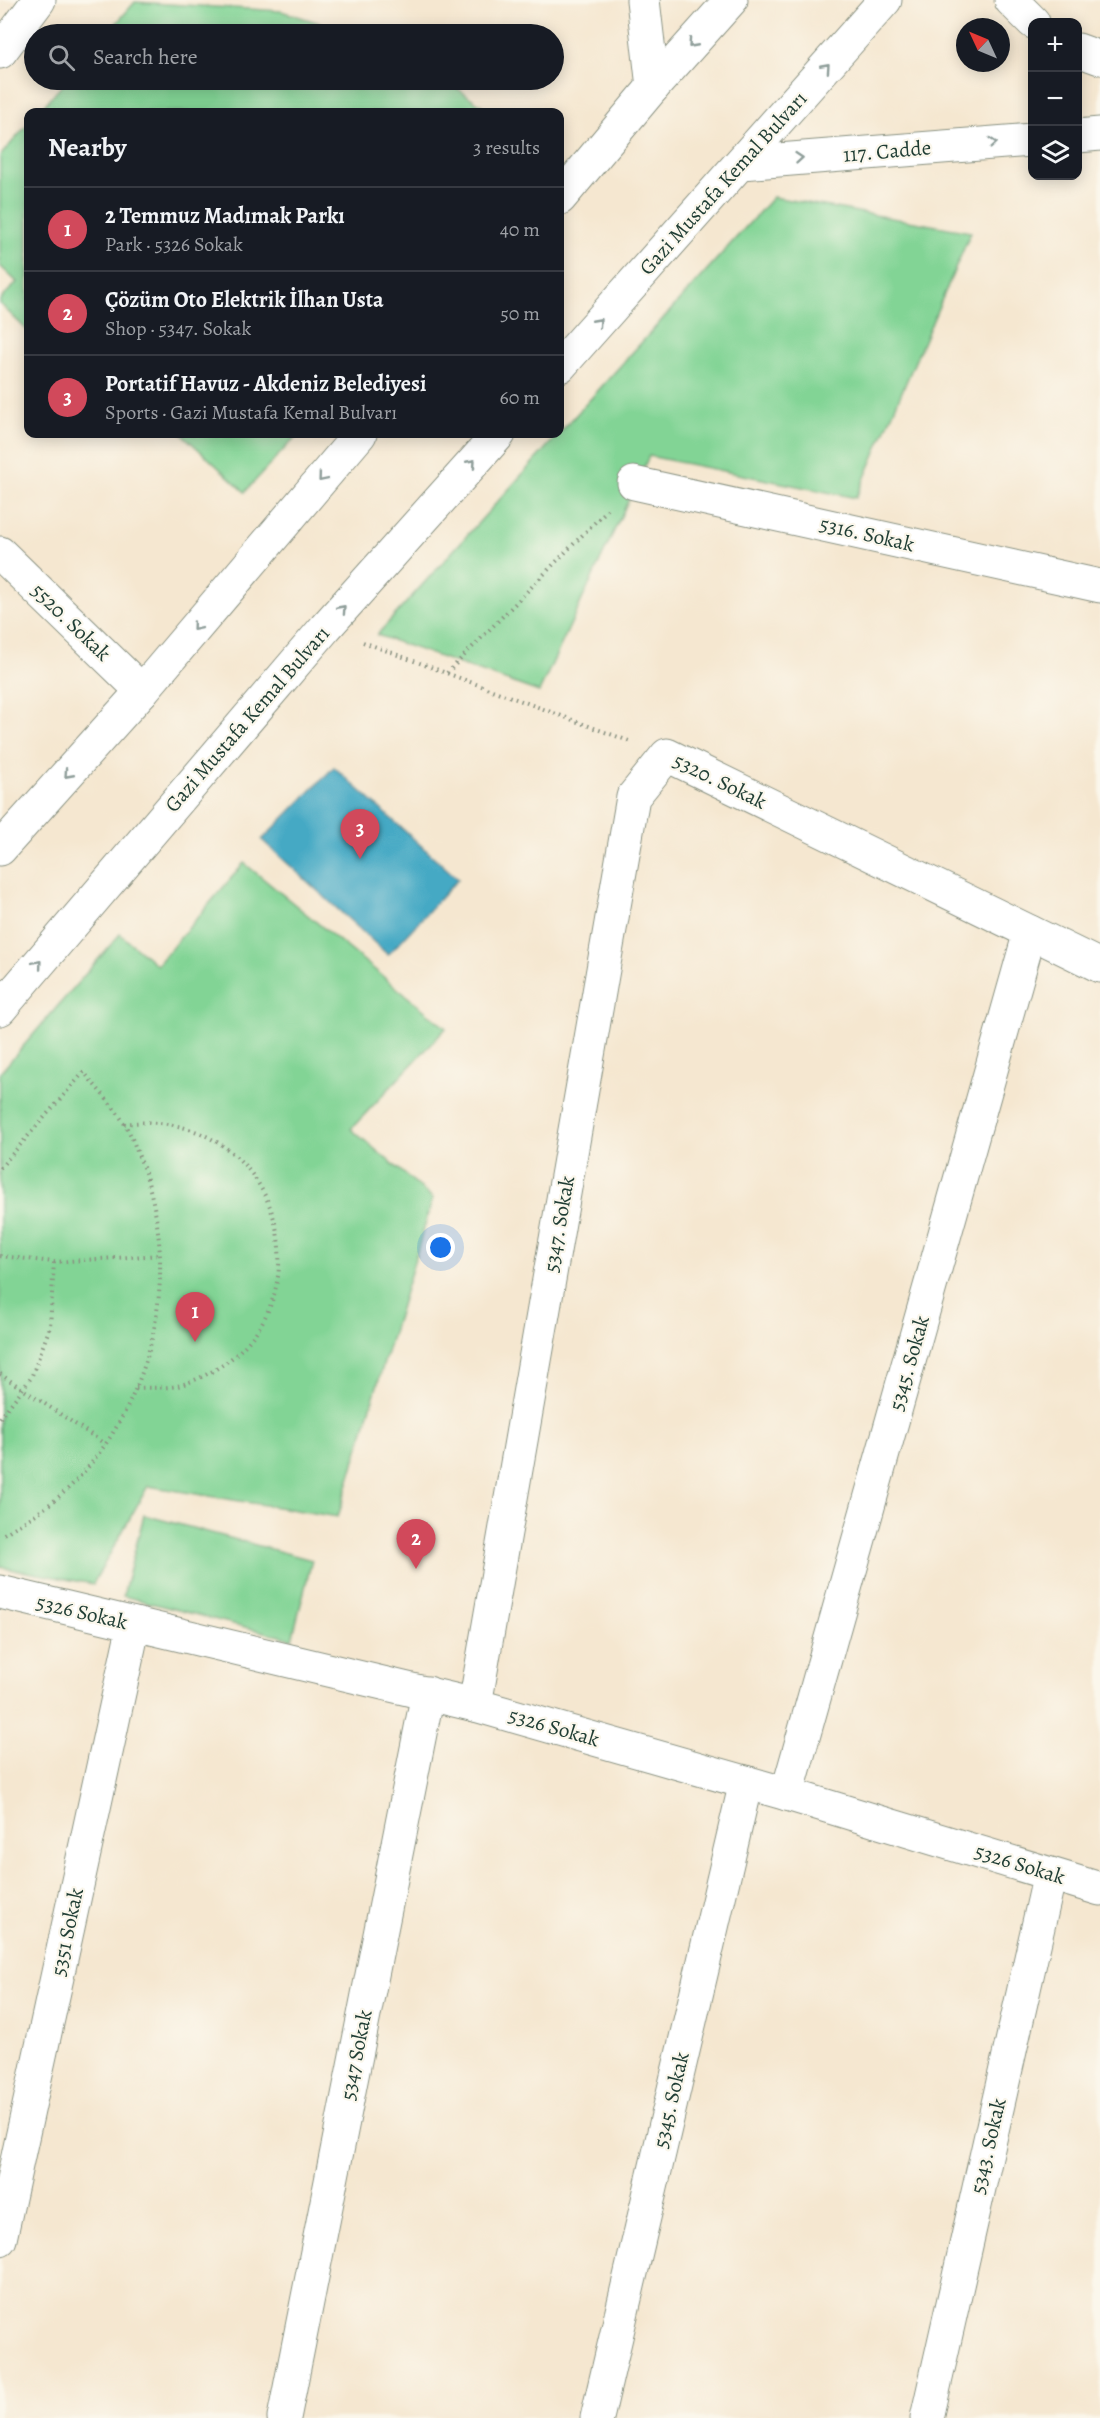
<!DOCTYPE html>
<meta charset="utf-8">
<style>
body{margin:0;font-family:Alegreya,serif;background:#20242c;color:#f1f3f6}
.controls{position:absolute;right:18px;top:18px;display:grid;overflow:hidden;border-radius:12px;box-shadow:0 3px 15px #0003}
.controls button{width:54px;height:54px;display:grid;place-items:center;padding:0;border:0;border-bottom:2px solid #363941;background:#171b24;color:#f1f3f6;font:30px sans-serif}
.compass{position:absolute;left:956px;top:18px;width:54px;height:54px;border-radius:50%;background:#171b24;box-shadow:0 3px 15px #0003;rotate:314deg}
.you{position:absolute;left:441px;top:1248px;width:21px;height:21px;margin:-15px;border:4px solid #fff;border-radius:50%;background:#1a73e8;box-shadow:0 0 0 9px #1a73e833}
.badge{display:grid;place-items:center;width:39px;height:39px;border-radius:50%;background:#d1495b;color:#fff;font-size:20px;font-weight:700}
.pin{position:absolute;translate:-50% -50px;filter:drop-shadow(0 2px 3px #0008)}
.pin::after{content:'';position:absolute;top:32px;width:21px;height:18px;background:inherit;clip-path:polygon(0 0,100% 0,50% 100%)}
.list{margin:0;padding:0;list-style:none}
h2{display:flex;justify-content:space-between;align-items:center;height:78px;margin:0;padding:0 24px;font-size:26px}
h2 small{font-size:20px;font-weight:400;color:#9ea1a6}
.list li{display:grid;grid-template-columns:39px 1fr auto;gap:18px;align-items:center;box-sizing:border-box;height:84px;padding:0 24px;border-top:2px solid #363941}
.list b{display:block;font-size:22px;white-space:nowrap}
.list p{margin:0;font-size:20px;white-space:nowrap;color:#9ea1a6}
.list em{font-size:20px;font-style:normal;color:#9ea1a6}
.icon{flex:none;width:33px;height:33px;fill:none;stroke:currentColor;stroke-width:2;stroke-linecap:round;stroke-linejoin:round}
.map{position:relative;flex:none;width:1100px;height:2418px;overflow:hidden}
.search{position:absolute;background:#171b24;box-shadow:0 3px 15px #0003;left:24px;top:24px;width:540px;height:66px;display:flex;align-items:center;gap:15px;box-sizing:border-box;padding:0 21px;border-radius:33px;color:#9ea1a6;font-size:22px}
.panel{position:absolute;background:#171b24;box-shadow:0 3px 15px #0003;left:24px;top:108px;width:540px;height:330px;border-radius:12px}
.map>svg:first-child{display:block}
.green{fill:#82d495;stroke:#508864;stroke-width:1.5}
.water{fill:#44a9c4;stroke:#32737c;stroke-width:1.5}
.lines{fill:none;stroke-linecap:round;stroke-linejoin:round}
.minor-casing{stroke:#8a9282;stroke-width:35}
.highway-casing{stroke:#8a9282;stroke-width:35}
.path{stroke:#8a9282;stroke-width:4;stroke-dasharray:1.5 4.5;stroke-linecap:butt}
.minor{stroke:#fff;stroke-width:33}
.highway{stroke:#fff;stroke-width:33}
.oneway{stroke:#8f9e9a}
.labels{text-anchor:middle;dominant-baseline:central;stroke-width:4.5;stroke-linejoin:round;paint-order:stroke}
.street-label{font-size:21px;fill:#1f3d34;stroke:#fbf7ec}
</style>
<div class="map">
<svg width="1100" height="2418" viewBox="0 0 1100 2418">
<rect width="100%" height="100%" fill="#fbf7ec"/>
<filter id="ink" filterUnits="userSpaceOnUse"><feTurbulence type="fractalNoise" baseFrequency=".0167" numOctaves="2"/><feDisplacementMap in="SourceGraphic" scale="12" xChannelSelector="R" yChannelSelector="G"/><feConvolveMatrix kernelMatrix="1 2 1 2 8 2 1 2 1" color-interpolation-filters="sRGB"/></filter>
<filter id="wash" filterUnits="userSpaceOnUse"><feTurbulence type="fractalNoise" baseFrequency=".008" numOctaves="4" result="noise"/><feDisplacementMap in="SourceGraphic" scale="24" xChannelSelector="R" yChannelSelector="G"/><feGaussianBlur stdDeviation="1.35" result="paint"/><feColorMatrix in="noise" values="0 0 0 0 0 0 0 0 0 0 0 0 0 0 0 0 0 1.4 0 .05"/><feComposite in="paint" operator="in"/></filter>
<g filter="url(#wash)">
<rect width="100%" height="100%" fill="#f5e7d0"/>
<g class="green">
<path d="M135,2l146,9 74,23h-248z"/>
<path d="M67,80h378l46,32h-453z"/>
<path d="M28,124v207l-28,-27v-4l17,-18 -17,-16v-110z"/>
<path d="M773,197l198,35 -115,266 -207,-42 -110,236 -162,-57z"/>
<path d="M182,434h116l-53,58z"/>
<path d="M244,863l202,165 -95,101 82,69 -95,319 -190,-31 -55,98 -93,-17v-494l120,-139 37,31z"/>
<path d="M144,1515l168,45 -20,79 -169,-43z"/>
</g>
<path class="water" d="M334,767l124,112 -70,76 -126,-115z"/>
</g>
<g filter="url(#ink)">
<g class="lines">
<defs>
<g id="minor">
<path d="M643,0l10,87"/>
<path d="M1011,0l22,22"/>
<path d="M1078,50l22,8"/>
<path d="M0,52l39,-52"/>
<path d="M1078,136l22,-2"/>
<path d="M741,163l291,-23"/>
<path d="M634,483l466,103"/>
<path d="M0,553l142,138"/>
<path d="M0,1592l475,113 312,89 313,95"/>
<path d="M475,1705l158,-908 34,-42 433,211"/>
<path d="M787,1794l243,-862"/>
<path d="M0,2239l134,-615"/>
<path d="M284,2418l144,-725"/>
<path d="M597,2418l149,-636"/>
<path d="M927,2418l123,-544"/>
</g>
<g id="highway">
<path d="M560,198l93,-111 78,-87"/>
<path d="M560,366l325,-366"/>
<path d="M0,849l142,-158 218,-257"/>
<path d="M0,1009l325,-381 174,-194"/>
</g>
</defs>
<use href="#minor" class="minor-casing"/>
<use href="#highway" class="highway-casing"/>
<g class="path">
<path d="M363,642l266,99"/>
<path d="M447,673l161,-164"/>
<path d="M124,1124c166,-22 220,208 57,261 -13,4 -31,2 -45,3"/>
<path d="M0,1168l84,-96c14,18 33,37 44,58 5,9 8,20 12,29 41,106 18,229 -57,314 -23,27 -53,46 -83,63"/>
<path d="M0,1256l54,6 107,-7"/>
<path d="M0,1374l105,70"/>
<path d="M0,1418l31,-40 19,-51 4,-65"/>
</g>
<use href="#minor" class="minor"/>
<use href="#highway" class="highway"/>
</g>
<defs><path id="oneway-chevron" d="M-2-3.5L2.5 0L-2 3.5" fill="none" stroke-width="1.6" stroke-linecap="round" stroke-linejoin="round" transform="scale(1.5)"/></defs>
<g class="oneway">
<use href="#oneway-chevron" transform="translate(692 44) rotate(132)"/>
<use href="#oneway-chevron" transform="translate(826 67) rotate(-48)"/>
<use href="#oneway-chevron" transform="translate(993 143) rotate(-5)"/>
<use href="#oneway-chevron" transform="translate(799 158) rotate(-5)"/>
<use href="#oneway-chevron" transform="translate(598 322) rotate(-48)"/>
<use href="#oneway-chevron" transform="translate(472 463) rotate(-48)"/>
<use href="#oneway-chevron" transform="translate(322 478) rotate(130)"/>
<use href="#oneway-chevron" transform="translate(342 609) rotate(-48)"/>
<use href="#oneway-chevron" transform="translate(196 627) rotate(130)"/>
<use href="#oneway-chevron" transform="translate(68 774) rotate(132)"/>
<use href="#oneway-chevron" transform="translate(38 964) rotate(-50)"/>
</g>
</g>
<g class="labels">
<g class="street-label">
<text transform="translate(887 151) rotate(-5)">117. Cadde</text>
<text transform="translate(723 183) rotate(-48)">Gazi Mustafa Kemal Bulvarı</text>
<text transform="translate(867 534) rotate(13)">5316. Sokak</text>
<text transform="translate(71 622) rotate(44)">5520. Sokak</text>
<text transform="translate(247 719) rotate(-49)">Gazi Mustafa Kemal Bulvarı</text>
<text transform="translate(720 781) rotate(26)">5320. Sokak</text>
<text transform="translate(559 1224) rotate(-80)">5347. Sokak</text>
<text transform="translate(909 1363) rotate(-74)">5345. Sokak</text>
<text transform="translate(82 1612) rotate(13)">5326 Sokak</text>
<text transform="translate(554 1727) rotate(16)">5326 Sokak</text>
<text transform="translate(1020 1864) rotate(17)">5326 Sokak</text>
<text transform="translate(67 1932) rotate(-78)">5351 Sokak</text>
<text transform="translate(356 2055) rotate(-79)">5347 Sokak</text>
<text transform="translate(671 2100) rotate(-77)">5345. Sokak</text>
<text transform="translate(988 2146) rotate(-77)">5343. Sokak</text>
</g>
</g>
</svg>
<div class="controls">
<button>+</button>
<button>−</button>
<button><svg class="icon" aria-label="layers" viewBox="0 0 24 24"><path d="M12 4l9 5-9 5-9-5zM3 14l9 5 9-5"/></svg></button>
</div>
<svg class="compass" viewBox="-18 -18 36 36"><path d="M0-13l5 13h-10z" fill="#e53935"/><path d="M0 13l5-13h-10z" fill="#9ea1a6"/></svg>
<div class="you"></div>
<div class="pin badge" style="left:195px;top:1342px">1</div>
<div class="pin badge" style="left:416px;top:1569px">2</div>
<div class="pin badge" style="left:360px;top:859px">3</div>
<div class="search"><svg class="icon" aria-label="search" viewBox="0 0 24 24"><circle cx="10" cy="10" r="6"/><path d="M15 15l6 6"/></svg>Search here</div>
<section class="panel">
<h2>Nearby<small>3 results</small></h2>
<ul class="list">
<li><span class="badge">1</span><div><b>2 Temmuz Madımak Parkı</b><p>Park · 5326 Sokak</p></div><em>40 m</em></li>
<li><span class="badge">2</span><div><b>Çözüm Oto Elektrik İlhan Usta</b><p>Shop · 5347. Sokak</p></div><em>50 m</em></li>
<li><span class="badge">3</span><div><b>Portatif Havuz - Akdeniz Belediyesi</b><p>Sports · Gazi Mustafa Kemal Bulvarı</p></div><em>60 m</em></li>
</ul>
</section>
</div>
